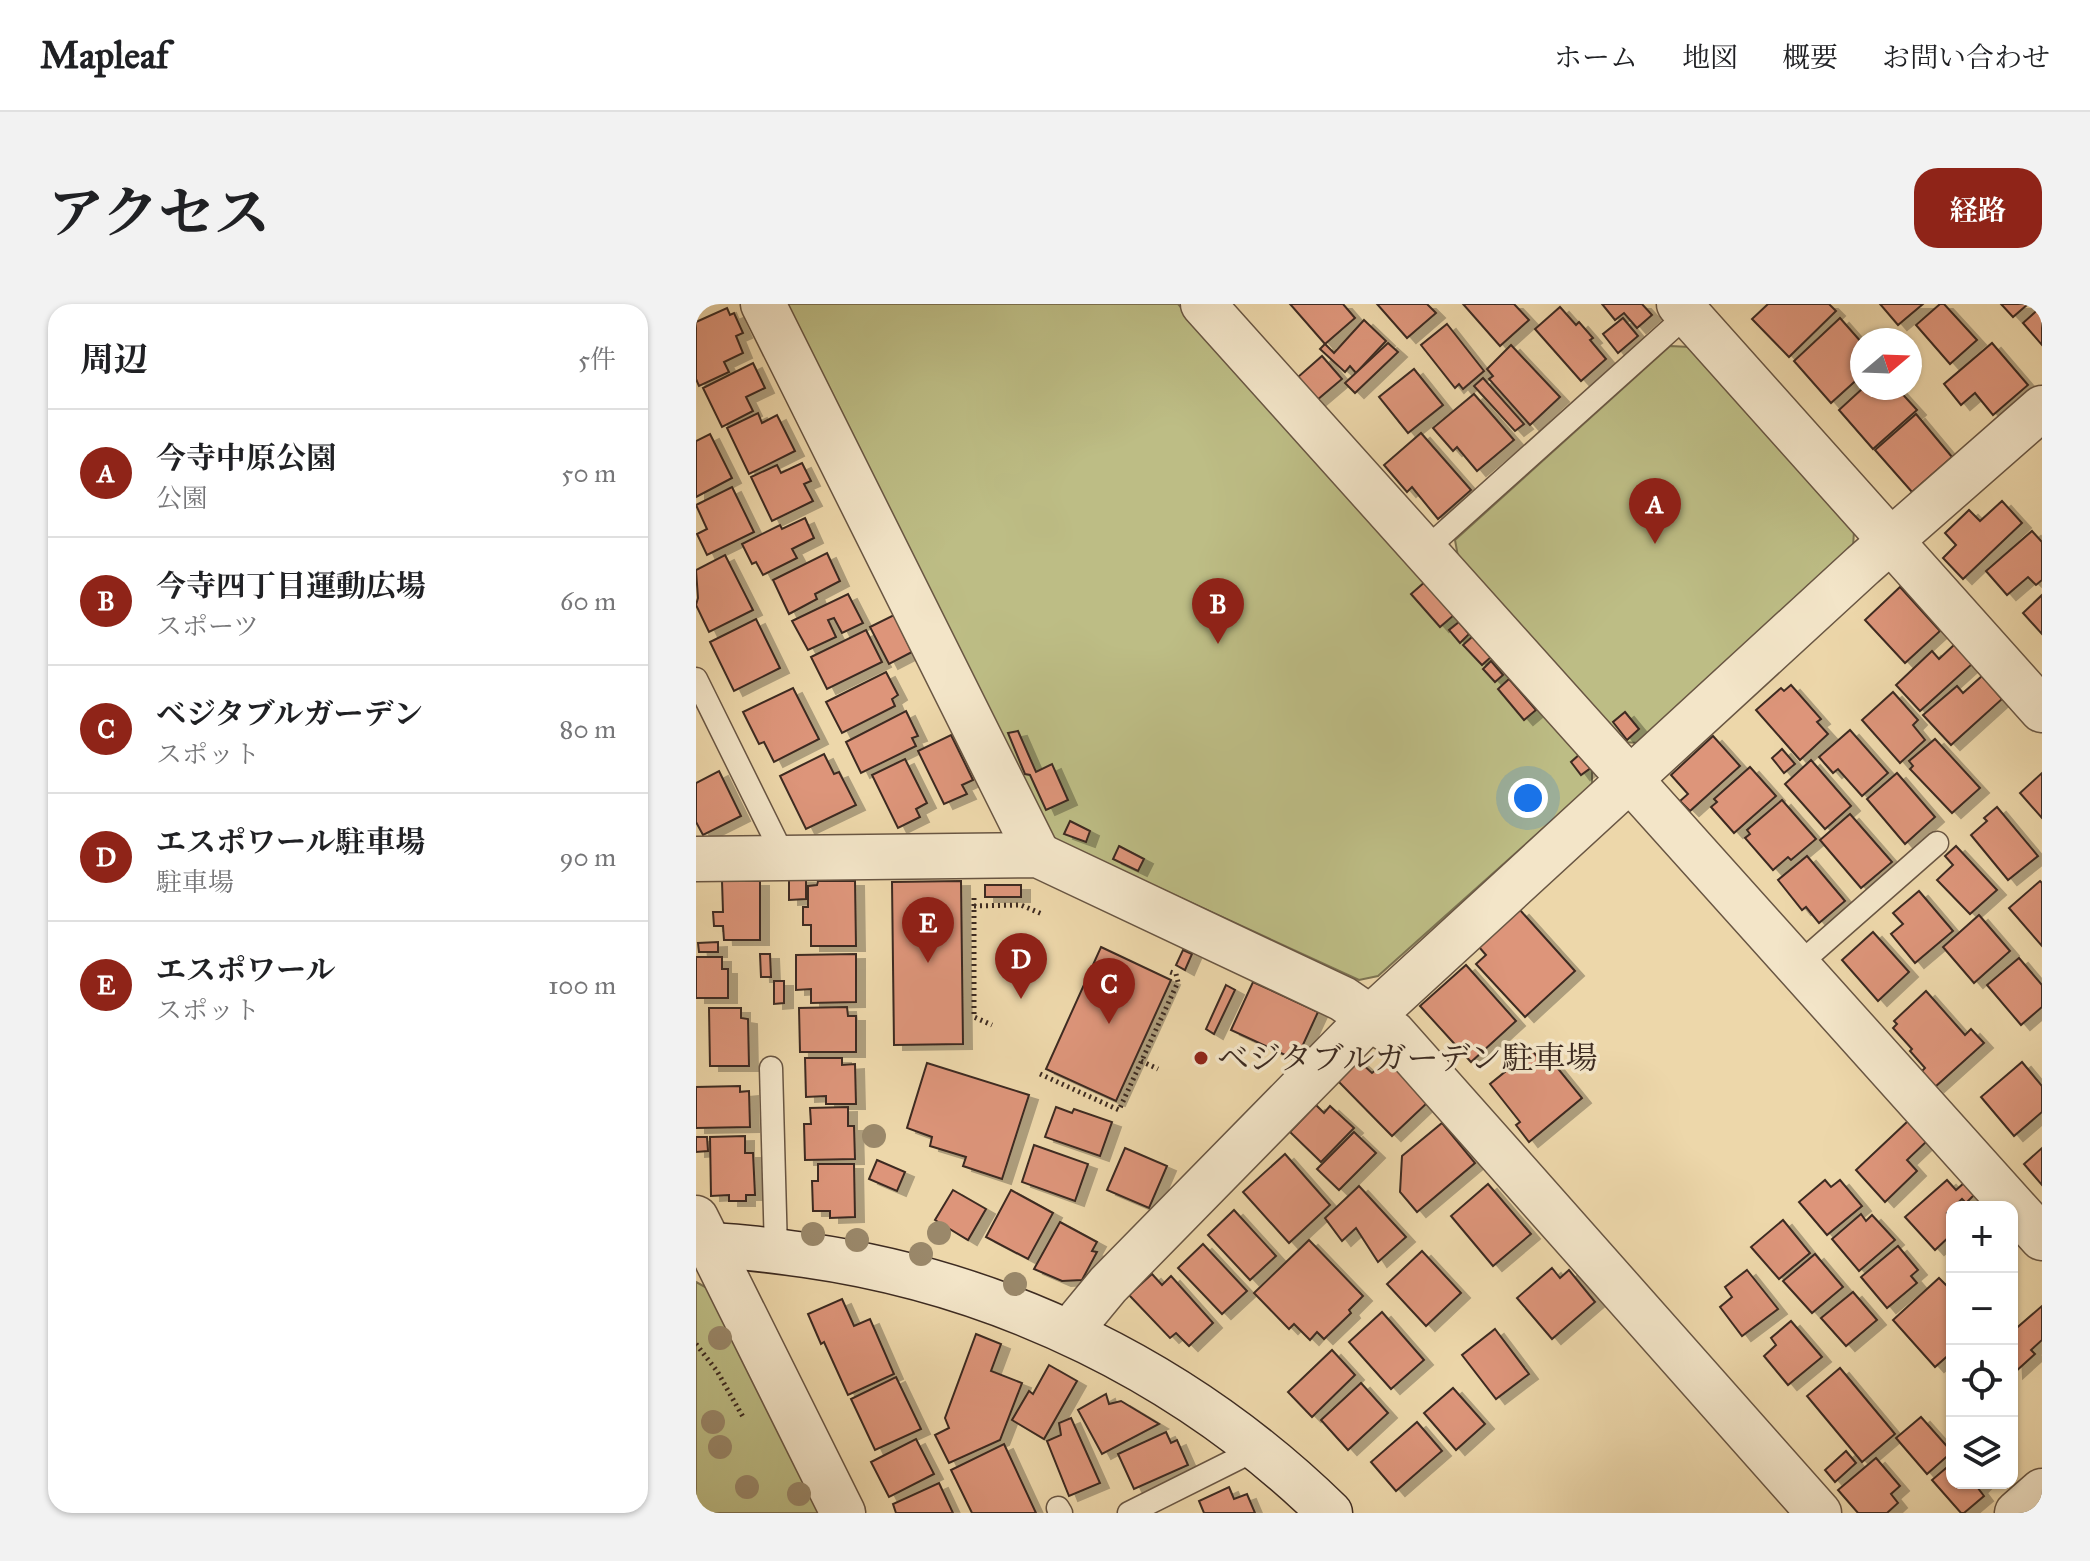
<!DOCTYPE html>
<html lang="ja">
<meta charset="utf-8">
<style>
body{margin:0;font-family:"IM FELL Great Primer","Noto Serif JP",serif;background:#f2f2f2;color:#202124}
.controls{position:absolute;right:24px;bottom:24px;display:grid;overflow:hidden;border-radius:16px;box-shadow:0 2px 6px #0004}
.controls button{width:72px;height:72px;display:grid;place-items:center;padding:0;border:0;border-bottom:2px solid #e0e0e0;background:#fff;color:#202124;font:40px sans-serif}
.compass{position:absolute;left:1154px;top:24px;width:72px;height:72px;border-radius:50%;background:#fff;box-shadow:0 2px 6px #0004;rotate:71deg}
.you{position:absolute;left:832px;top:494px;width:28px;height:28px;margin:-20px;border:6px solid #fff;border-radius:50%;background:#1a73e8;box-shadow:0 0 0 12px #1a73e833}
.badge{display:grid;place-items:center;width:52px;height:52px;border-radius:50%;background:#8f2418;color:#fff;font-size:26px;font-weight:700}
.pin{position:absolute;translate:-50% -66px;filter:drop-shadow(0 2px 4px #0008)}
.pin::after{content:'';position:absolute;top:42px;width:28px;height:24px;background:inherit;clip-path:polygon(0 0,100% 0,50% 100%)}
.list{margin:0;padding:0;list-style:none}
h2{display:flex;justify-content:space-between;align-items:center;height:104px;margin:0;padding:0 32px;font-size:34px}
h2 small{font-size:26px;font-weight:400;color:#757577}
.list li{display:grid;grid-template-columns:52px 1fr auto;gap:24px;align-items:center;box-sizing:border-box;height:128px;padding:0 32px;border-top:2px solid #e0e0e0}
.list b{display:block;font-size:30px;white-space:nowrap}
.list p{margin:0;font-size:26px;white-space:nowrap;color:#757577}
.list em{font-size:26px;font-style:normal;color:#757577}
.icon{flex:none;width:44px;height:44px;fill:none;stroke:currentColor;stroke-width:2;stroke-linecap:round;stroke-linejoin:round}
.map{position:relative;flex:none;width:1346px;height:1209px;overflow:hidden;border-radius:24px}
header{display:flex;align-items:center;gap:48px;box-sizing:border-box;height:112px;padding:0 40px;background:#fff;border-bottom:2px solid #e0e0e0}
header strong{font-size:38px}
nav{display:flex;gap:44px;margin-inline-start:auto;font-size:28px}
.intro{display:flex;align-items:center;justify-content:space-between;box-sizing:border-box;height:192px;padding:0 48px}
h1{margin:0;font-size:56px}
.button{padding:20px 36px;border-radius:24px;background:#8f2418;color:#fff;font-size:28px;font-weight:700}
main{display:flex;gap:48px;padding:0 48px}
aside{flex:1;background:#fff;border-radius:24px;box-shadow:0 2px 6px #0004}
.map>svg:first-child{display:block}
.green{fill:#bdbd85;stroke:#7d7453;stroke-width:2}
.building{fill:#dd957a;stroke:#3d2b21;stroke-width:2;filter:url(#shadow)}
.lines{fill:none;stroke-linecap:round;stroke-linejoin:round}
.lane-casing{stroke:#695643;stroke-width:25}
.street-casing{stroke:#695643;stroke-width:47}
.secondary-casing{stroke:#3d2b21;stroke-width:47}
.path{stroke:#3d2b21;stroke-width:5;stroke-dasharray:2 4;stroke-linecap:butt}
.lane{stroke:#f3e5c8;stroke-width:22}
.street{stroke:#f3e5c8;stroke-width:44}
.secondary{stroke:#f3e5c8;stroke-width:44}
.tree{fill:#9a886a}
.poi-dot{fill:#8f2418;stroke:#f3e5c8;stroke-width:3}
.labels{text-anchor:middle;dominant-baseline:central;stroke-width:7;stroke-linejoin:round;paint-order:stroke}
.poi-label{font-size:32px;fill:#3d2b21;stroke:#f3e5c8;text-anchor:start}
</style>
<header>
<strong>Mapleaf</strong>
<nav><a>ホーム</a><a>地図</a><a>概要</a><a>お問い合わせ</a></nav>
</header>
<div class="intro"><h1>アクセス</h1><a class="button">経路</a></div>
<main>
<aside>
<h2>周辺<small>5件</small></h2>
<ul class="list">
<li><span class="badge">A</span><div><b>今寺中原公園</b><p>公園</p></div><em>50 m</em></li>
<li><span class="badge">B</span><div><b>今寺四丁目運動広場</b><p>スポーツ</p></div><em>60 m</em></li>
<li><span class="badge">C</span><div><b>ベジタブルガーデン</b><p>スポット</p></div><em>80 m</em></li>
<li><span class="badge">D</span><div><b>エスポワール駐車場</b><p>駐車場</p></div><em>90 m</em></li>
<li><span class="badge">E</span><div><b>エスポワール</b><p>スポット</p></div><em>100 m</em></li>
</ul>
</aside>
<div class="map">
<svg width="1346" height="1209" viewBox="0 0 1346 1209">
<defs>
<filter id="shadow"><feDropShadow dx="9" dy="5" stdDeviation="0" flood-color="#0004"/></filter>
</defs>
<rect width="100%" height="100%" fill="#edd7aa"/>
<filter id="stains"><feTurbulence type="fractalNoise" baseFrequency=".0025" numOctaves="4"/><feColorMatrix values="0 0 0 0 .2 0 0 0 0 .09 0 0 0 0 .02 0 0 0 .5 -.17"/></filter>
<radialGradient id="worn" r=".72"><stop offset=".6" stop-color="#630" stop-opacity="0"/><stop offset="1" stop-color="#630" stop-opacity=".3"/></radialGradient>
<g class="green">
<path d="M90,0h392l414,463v18l-214,191 -19,4 -302,-139 -14,-15z"/>
<path d="M974,42l20,1 164,184 -1,16 -213,196 -20,-1 -161,-180 -4,-22z"/>
<path d="M0,978l13,7 111,224h-124z"/>
</g>
<g class="building">
<path d="M594,0h53l12,14 -30,26z"/>
<path d="M681,0h50l9,9 -29,25z"/>
<path d="M767,0h51l15,16 -29,26z"/>
<path d="M906,0h40l10,11 -15,13 -13,-15 -9,7z"/>
<path d="M1072,0h61l7,7 -47,46 -37,-38z"/>
<path d="M1184,0h43l-25,21z"/>
<path d="M1244,0h4l33,36 -27,24 -34,-39z"/>
<path d="M1305,0h27l-15,13z"/>
<path d="M1346,2v39l-19,-22z"/>
<path d="M864,3l16,18 3,-3 14,16 -3,2 16,19 -25,22 -46,-52z"/>
<path d="M31,4l3,7 4,-2 9,20 -7,3 7,17 -19,9 5,10 -30,14 -3,-7v-57z"/>
<path d="M927,14l15,18 -20,17 -15,-19z"/>
<path d="M1144,14l22,25v32l-31,28 -37,-42z"/>
<path d="M668,16l22,21 -30,32 -6,-7 -5,6 -25,-23 5,-5 9,9z"/>
<path d="M751,20l37,47 -21,18 -4,-5 -4,4 -34,-43z"/>
<path d="M692,39l10,9 -43,41 -10,-10z"/>
<path d="M1296,39l36,42 -35,30 -18,-22 -14,12 -17,-21z"/>
<path d="M815,41l49,52 -30,28 -41,-46 4,-3 -6,-7z"/>
<path d="M626,52l20,23 -25,21 -19,-23z"/>
<path d="M57,59l12,25 -19,9 7,14 -31,16 -19,-39z"/>
<path d="M718,65l29,36 -35,28 -29,-36z"/>
<path d="M787,74l41,46 -9,7 -41,-45z"/>
<path d="M1167,84h34l20,22 -44,39 -34,-39z"/>
<path d="M778,90l40,46 -37,31 -20,-24 -4,4 -20,-23z"/>
<path d="M62,109l4,10 15,-8 18,36 -46,23 -22,-46z"/>
<path d="M1220,110l36,43 -40,35 -37,-42z"/>
<path d="M725,129l50,57 -33,29 -26,-32 -5,5 -23,-27z"/>
<path d="M14,130l22,44 -36,19v-56z"/>
<path d="M106,159l9,18 -7,3 9,17 -41,20 -21,-44 26,-12 4,8z"/>
<path d="M36,183l22,45 -47,23 -10,-21 10,-5 -11,-24z"/>
<path d="M1306,197l20,22 -59,56 -20,-21 13,-13 -11,-12 24,-23 11,11z"/>
<path d="M109,214l9,20 -22,11 5,9 -34,17 -7,-13 -4,2 -10,-20 38,-19 2,4z"/>
<path d="M1336,227l10,11v38l-6,5 -8,-8 -21,18 -21,-24z"/>
<path d="M131,249l13,28 -25,13 2,5 -28,15 -16,-34z"/>
<path d="M29,251l28,55 -44,22 -13,-27 2,-7 -2,-28z"/>
<path d="M730,277l28,34 -14,12 -29,-33z"/>
<path d="M1204,283l40,44 -35,32 -40,-43z"/>
<path d="M152,290l15,29 -21,10 -8,-15 -6,2 8,17 -28,13 -16,-29z"/>
<path d="M1346,291v39l-19,-21z"/>
<path d="M198,311l18,37 -23,12 -19,-37z"/>
<path d="M60,315l24,49 -46,23 -24,-49z"/>
<path d="M763,318l10,12 -9,9 -11,-13z"/>
<path d="M170,326l16,32 -55,27 -16,-32z"/>
<path d="M777,332l19,20 -10,9 -19,-20z"/>
<path d="M1259,340l17,20 -52,47 -24,-26 36,-34 7,8z"/>
<path d="M795,357l12,14 -8,7 -12,-13z"/>
<path d="M190,368l12,23 -6,4 3,7 -53,27 -16,-31z"/>
<path d="M1286,372l20,23 -51,46 -28,-30 34,-29 6,7z"/>
<path d="M813,375l27,31 -12,10 -26,-31z"/>
<path d="M1095,381l30,34 -4,3 11,12 -28,26 -44,-50 25,-22 3,3z"/>
<path d="M97,384l26,51 -45,23 -10,-20 -5,2 -16,-32z"/>
<path d="M1197,388l25,28 -5,5 12,15 -25,23 -38,-43z"/>
<path d="M210,407l12,25 -6,2 4,8 -55,27 -15,-31z"/>
<path d="M929,408l14,17 -12,11 -14,-18z"/>
<path d="M1154,426l38,43 -26,23 -24,-27 -5,4 -14,-16z"/>
<path d="M322,427l18,41 16,-8 16,36 -22,10 -16,-35 -5,-1 -17,-41z"/>
<path d="M255,431l22,45 -11,5 5,9 -23,10 -26,-53z"/>
<path d="M1017,432l27,30 -50,45 -10,-10 8,-7 -17,-19z"/>
<path d="M1239,435l45,49 -28,25 -42,-44 3,-3 -4,-5z"/>
<path d="M1086,445l13,15 -11,9 -12,-15z"/>
<path d="M128,450l10,20 5,-2 17,33 -50,24 -26,-53z"/>
<path d="M884,450l12,13 -11,8 -10,-13z"/>
<path d="M209,455l22,44 -11,6 4,8 -22,11 -26,-53z"/>
<path d="M1115,456l40,46 -26,23 -40,-45z"/>
<path d="M1054,463l26,29 -42,37 -23,-26 6,-5 -3,-3z"/>
<path d="M23,467l22,45 -38,19 -7,-13v-39z"/>
<path d="M1201,469l38,44 -30,27 -38,-45z"/>
<path d="M1346,469v45l-22,-25z"/>
<path d="M1086,496l34,39 -25,21 -3,-3 -15,13 -28,-32 5,-4 -3,-4z"/>
<path d="M1301,503l41,49 -30,24 -37,-45 16,-14 -3,-3z"/>
<path d="M1154,510l42,48 -31,26 -41,-48z"/>
<path d="M374,517l20,10 -4,11 -22,-8z"/>
<path d="M423,542l25,13 -6,12 -25,-12z"/>
<path d="M1260,542l41,44 -27,24 -33,-34 16,-15 -8,-9z"/>
<path d="M1111,552l38,45 -26,22 -13,-16 -4,3 -24,-30z"/>
<path d="M93,574h17v21l-17,1z"/>
<path d="M26,577h38v59h-36l-1,-14h-9l-1,-14h10z"/>
<path d="M122,577h37l1,65h-45v-21h-8v-18h5v-21l9,-1z"/>
<path d="M265,577l2,163 -69,1 -2,-163z"/>
<path d="M1344,577l2,2v63l-33,-38z"/>
<rect x="289" y="581" width="36" height="12"/>
<path d="M1223,587l34,40 -38,32 -24,-29 12,-10 -10,-11z"/>
<path d="M824,606l55,61 -50,46 -49,-53 10,-9 -7,-8z"/>
<path d="M1283,611l31,36 -36,32 -31,-36z"/>
<path d="M1177,628l36,40 -31,29 -36,-41z"/>
<path d="M22,638v10h-19l-1,-9z"/>
<path d="M405,643l70,33 -55,121 -70,-32z"/>
<path d="M487,646l9,4 -7,16 -9,-5z"/>
<path d="M64,650h10l1,23h-10z"/>
<path d="M160,650v48l-45,1v-14l-15,1v-35z"/>
<path d="M0,653h26v12h6v29h-32z"/>
<path d="M1323,654l23,27v22l-21,18 -34,-40z"/>
<path d="M770,661l50,56 -45,41 -51,-56z"/>
<path d="M78,677h10v22l-10,1z"/>
<path d="M557,678l65,30 -22,48 -65,-30z"/>
<path d="M530,681l9,5 -21,44 -8,-5z"/>
<path d="M1230,687l39,44 6,-6 13,14 -49,44 -14,-15 4,-4 -15,-17 2,-2 -19,-21 4,-4 -3,-3z"/>
<path d="M151,703l1,9h8v36h-56l-1,-44z"/>
<path d="M13,704h32v10l7,1 1,47h-39z"/>
<path d="M836,746l12,16 7,-6 31,38 -53,44 -13,-17 4,-3 -30,-38z"/>
<path d="M109,754h37v7l13,-1 1,40h-30v-8l-20,1z"/>
<path d="M693,755l39,43 -36,34 -54,-55 21,-20 13,12z"/>
<path d="M1326,758l20,24v26l-28,24 -33,-39z"/>
<path d="M231,759l102,32 -27,84 -39,-13 3,-9 -36,-11 2,-9 -25,-9z"/>
<path d="M44,782v6l9,-1 1,36 -54,1v-41z"/>
<path d="M620,801l8,8 6,-7 24,22 -33,34 -31,-30z"/>
<path d="M152,803v19h6l1,33 -50,1 -1,-36h7l-1,-16z"/>
<path d="M360,803l16,6 2,-4 38,13 -12,34 -55,-19z"/>
<path d="M1212,817l19,20 -20,19 10,11 -32,31 -29,-32z"/>
<path d="M746,819l33,40 -58,49 -17,-20 2,-36z"/>
<path d="M658,828l22,21 -37,37 -22,-21z"/>
<path d="M49,832v17h8l2,42h-9v6h-17v-6l-18,1 -1,-59z"/>
<path d="M0,833h11l1,14 -12,1z"/>
<path d="M338,841l54,19 -13,37 -53,-19z"/>
<path d="M429,844l42,18 -18,42 -42,-18z"/>
<path d="M1346,844v37l-18,-21z"/>
<path d="M589,850l45,51 -41,38 -46,-51z"/>
<path d="M181,856l28,12 -8,19 -28,-12z"/>
<path d="M122,860h36l1,53 -25,1v-7h-17l-1,-30h6z"/>
<path d="M1129,876l6,7 9,-7 22,26 -35,29 -28,-33z"/>
<path d="M1251,876l9,10 8,-7 10,12 -8,8 -4,-4 -15,14 5,5v16l-17,16 -30,-33z"/>
<path d="M792,880l43,50 -38,32 -42,-50z"/>
<path d="M663,882l47,51 -28,25 -22,-34 -14,13 -17,-23z"/>
<path d="M257,886l33,19 -18,31 -33,-20z"/>
<path d="M315,886l42,23 -25,46 -42,-22z"/>
<path d="M538,906l42,46 -26,24 -42,-45z"/>
<path d="M1165,910l5,7 6,-6 23,25 -36,31 -27,-32z"/>
<path d="M1087,916l27,33 -31,26 -28,-32z"/>
<path d="M364,918l37,20 -5,9 5,1 -15,28 -20,1 -28,-12z"/>
<path d="M613,936l54,56 -14,14 2,3 -27,26 -7,-7 -7,8 -16,-16 -5,5 -35,-36z"/>
<path d="M507,940l44,47 -25,23 -44,-46z"/>
<path d="M1202,942l20,24 -7,6 6,7 -30,25 -26,-31z"/>
<path d="M726,947l39,42 -35,33 -39,-42z"/>
<path d="M1119,950l28,33 -31,26 -29,-32z"/>
<path d="M856,964l8,10 9,-8 26,32 -43,37 -35,-41z"/>
<path d="M1051,966l31,39 -36,27 -22,-29 12,-10 -7,-10z"/>
<path d="M456,970l10,11 9,-9 42,47 -24,23 -13,-13 -6,5 -41,-43z"/>
<path d="M1243,974l10,10 3,-3v67l-17,15 -42,-47z"/>
<path d="M1157,988l24,28 -31,26 -25,-28z"/>
<path d="M146,995l12,27 16,-7 24,55 -46,21 -24,-53 -3,2 -13,-30z"/>
<path d="M1346,1002v34l-11,10 4,4 -21,19 -2,-41z"/>
<path d="M686,1008l42,48 -33,29 -42,-47z"/>
<path d="M1095,1017l31,36 -34,28 -24,-29 12,-11 -5,-7z"/>
<path d="M799,1025l34,45 -33,25 -34,-44z"/>
<path d="M280,1030l25,10 -10,27 31,12 -22,57 -51,23 -14,-28 14,-7 -4,-10z"/>
<path d="M636,1046l23,25 -43,42 -24,-25z"/>
<path d="M353,1061l28,16 -33,58 -32,-19 17,-29 4,3z"/>
<path d="M1144,1064l55,66 -33,28 -55,-66z"/>
<path d="M200,1073l25,52 -46,21 -24,-51z"/>
<path d="M665,1079l27,30 -40,37 -27,-30z"/>
<path d="M757,1084l32,36 -29,26 -32,-37z"/>
<path d="M410,1090l3,10 12,-3 38,23 -57,30 -24,-44z"/>
<path d="M1225,1113l31,35 -25,22 -31,-36z"/>
<path d="M375,1114l29,65 -31,13 -22,-55 14,-6 -2,-12z"/>
<path d="M721,1118l25,29 -46,40 -25,-29z"/>
<path d="M470,1128l5,11 6,-3 11,25 -54,24 -16,-35z"/>
<path d="M220,1135l18,35 -45,23 -18,-35z"/>
<path d="M308,1140l32,69h-64l-21,-43z"/>
<path d="M1150,1147l10,12 -21,19 -10,-12z"/>
<path d="M1180,1154l24,28 -9,8 7,9 -11,10h-29l-20,-23z"/>
<path d="M1256,1159v20h31l-5,5 6,8 -20,17h-3l-29,-33z"/>
<path d="M243,1179l14,30h-57l-3,-9z"/>
<path d="M533,1183l5,12 13,-5 8,19h-51l-5,-12z"/>
</g>
<g class="lines">
<defs>
<g id="lane">
<path d="M729,246l263,-236"/>
<path d="M0,375l89,180"/>
<path d="M1101,662l140,-123"/>
<path d="M75,764l5,183"/>
<path d="M362,1204l3,5"/>
<path d="M433,1209l128,-64"/>
</g>
<g id="street">
<path d="M67,0l275,551"/>
<path d="M507,0l839,934"/>
<path d="M983,0l363,406"/>
<path d="M0,555l342,-4 305,144 51,35 425,479"/>
<path d="M0,914l147,295"/>
<path d="M374,1027l38,-46 264,-269 491,-451 179,-157"/>
<path d="M1321,1209l25,-22"/>
</g>
<path id="secondary" d="M0,941c36,0 73,5 109,10 198,28 382,118 525,258"/>
</defs>
<use href="#lane" class="lane-casing"/>
<use href="#street" class="street-casing"/>
<use href="#secondary" class="secondary-casing"/>
<g class="path">
<path d="M278,594v119l18,8"/>
<path d="M278,602l47,-1 21,9"/>
<path d="M445,757l17,8"/>
<path d="M344,770l79,36 59,-128 -2,-8 -9,-3"/>
<path d="M0,1040l21,27 26,46"/>
</g>
<use href="#lane" class="lane"/>
<use href="#street" class="street"/>
<use href="#secondary" class="secondary"/>
</g>
<g class="tree">
<circle cx="178" cy="832" r="12"/>
<circle cx="243" cy="929" r="12"/>
<circle cx="117" cy="930" r="12"/>
<circle cx="161" cy="936" r="12"/>
<circle cx="225" cy="950" r="12"/>
<circle cx="319" cy="980" r="12"/>
<circle cx="24" cy="1034" r="12"/>
<circle cx="17" cy="1118" r="12"/>
<circle cx="24" cy="1143" r="12"/>
<circle cx="51" cy="1183" r="12"/>
<circle cx="103" cy="1190" r="12"/>
</g>
<circle class="poi-dot" cx="505" cy="754" r="8"/>
<g class="labels">
<g class="poi-label">
<text x="521" y="754">ベジタブルガーデン駐車場</text>
</g>
</g>
<rect width="100%" height="100%" filter="url(#stains)"/>
<rect width="100%" height="100%" fill="url(#worn)"/>
</svg>
<div class="controls">
<button>+</button>
<button>−</button>
<button><svg class="icon" aria-label="locate" viewBox="0 0 24 24"><circle cx="12" cy="12" r="6"/><path d="M12 2v4M12 18v4M2 12h4M18 12h4"/></svg></button>
<button><svg class="icon" aria-label="layers" viewBox="0 0 24 24"><path d="M12 4l9 5-9 5-9-5zM3 14l9 5 9-5"/></svg></button>
</div>
<svg class="compass" viewBox="-18 -18 36 36"><path d="M0-13l5 13h-10z" fill="#e53935"/><path d="M0 13l5-13h-10z" fill="#757577"/></svg>
<div class="you"></div>
<div class="pin badge" style="left:959px;top:240px">A</div>
<div class="pin badge" style="left:522px;top:340px">B</div>
<div class="pin badge" style="left:413px;top:720px">C</div>
<div class="pin badge" style="left:325px;top:695px">D</div>
<div class="pin badge" style="left:232px;top:659px">E</div>
</div>
</main>
